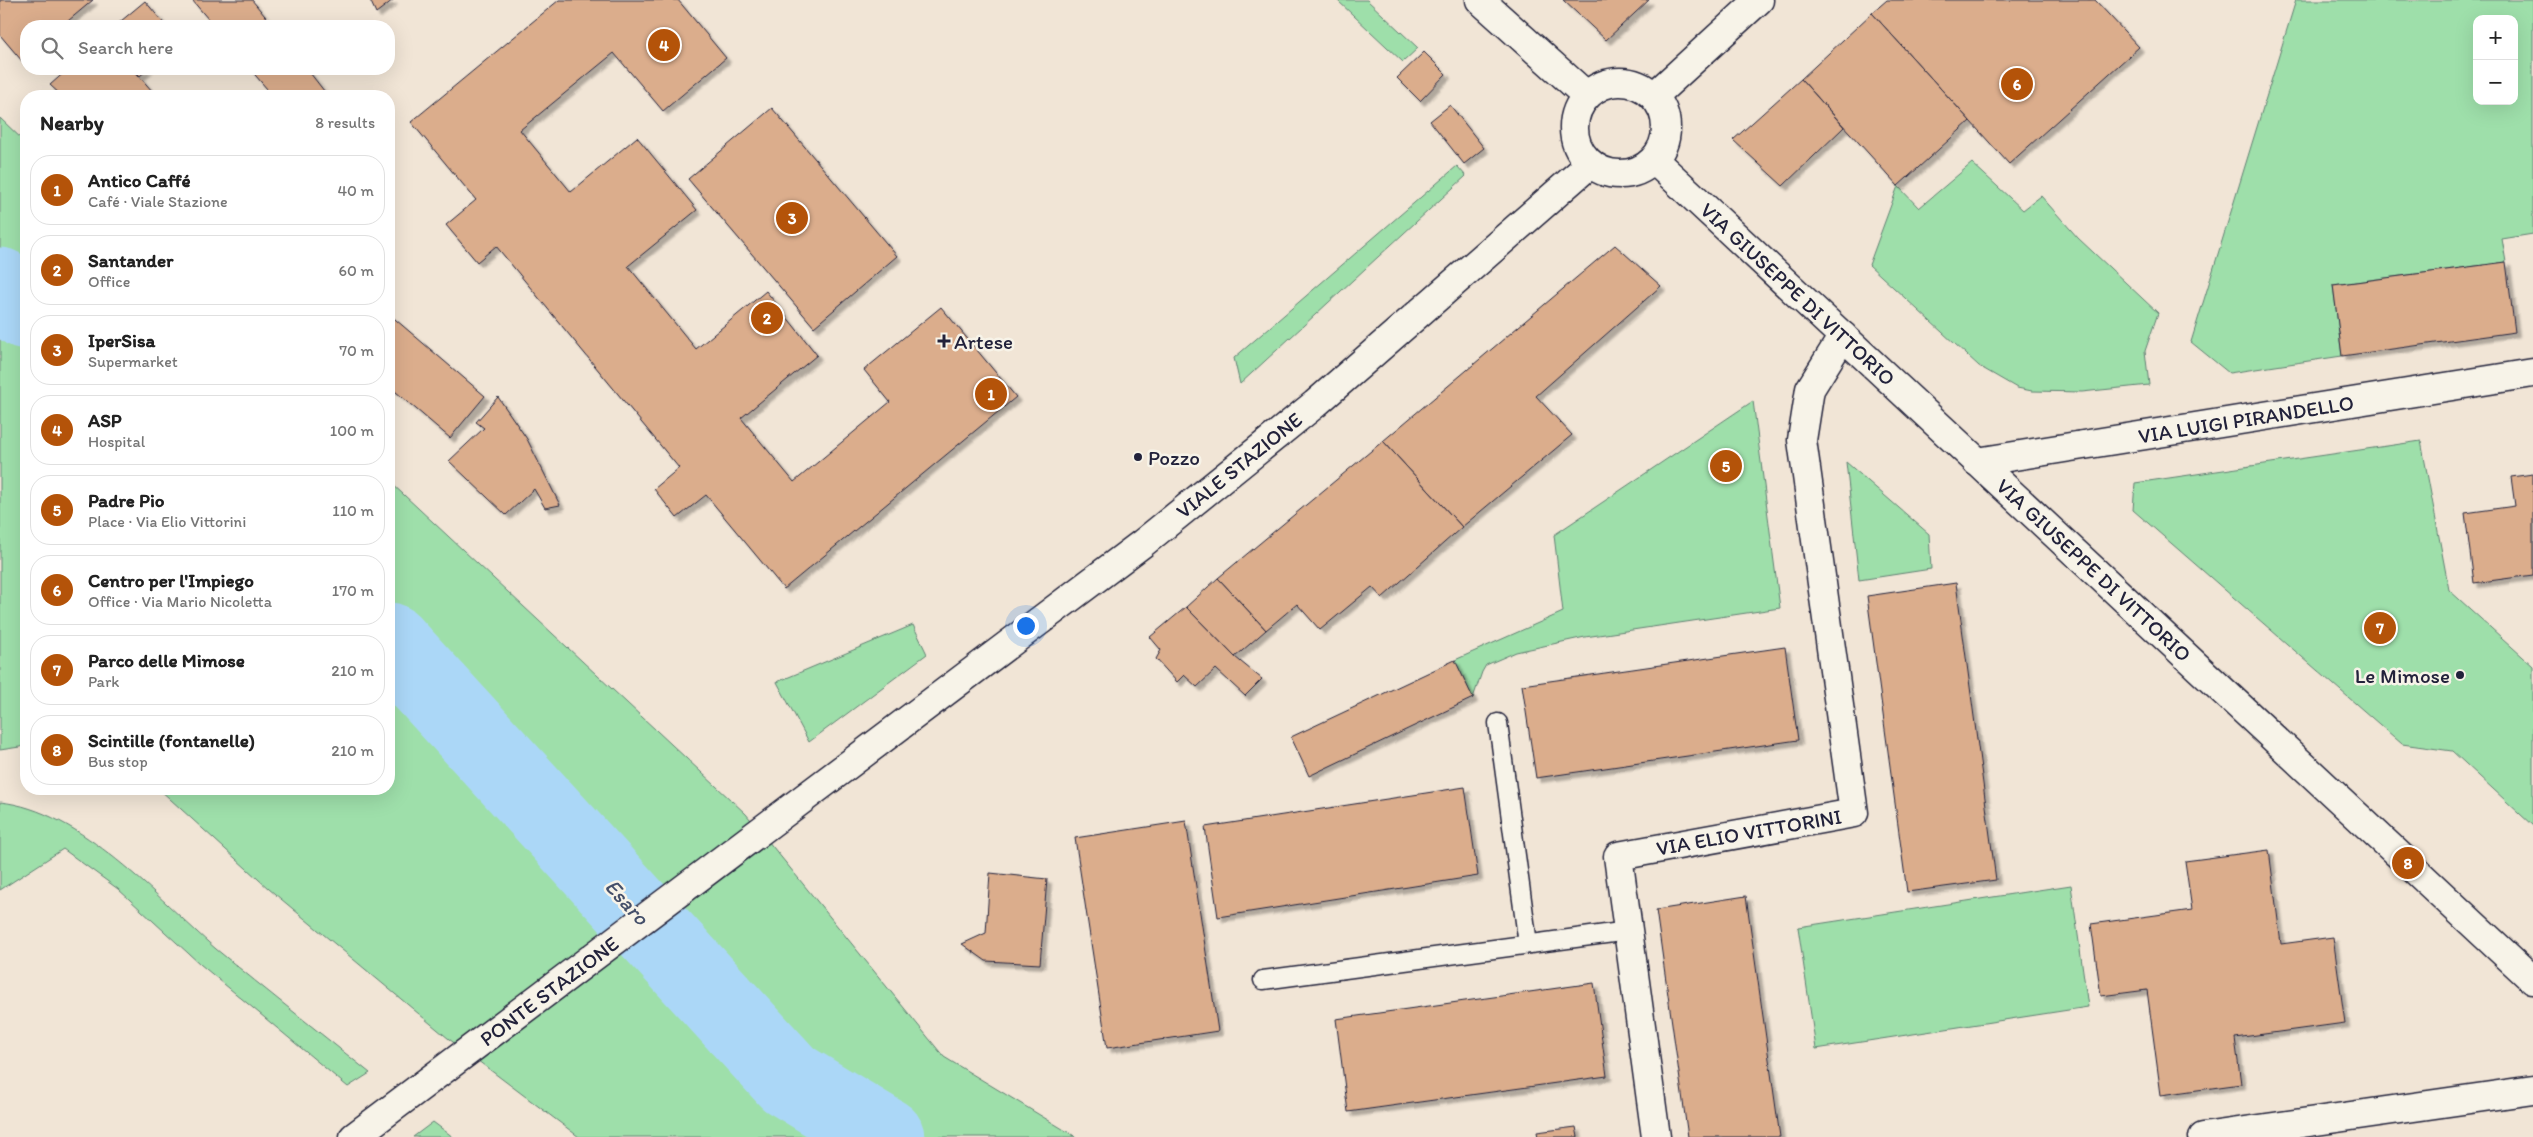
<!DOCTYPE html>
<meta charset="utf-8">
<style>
body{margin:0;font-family:Itim,sans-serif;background:#f2f2f2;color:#222}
.controls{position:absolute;right:15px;top:15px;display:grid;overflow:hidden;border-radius:10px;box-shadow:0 5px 20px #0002}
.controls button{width:45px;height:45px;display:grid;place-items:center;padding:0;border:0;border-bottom:1px solid #e0e0e0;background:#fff;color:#222;font:25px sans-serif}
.you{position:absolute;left:1025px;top:625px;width:18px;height:18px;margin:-12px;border:4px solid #fff;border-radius:50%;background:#1a73e8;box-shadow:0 0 0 8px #1a73e833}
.badge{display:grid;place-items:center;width:32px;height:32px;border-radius:50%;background:#b45309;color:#fff;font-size:16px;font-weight:700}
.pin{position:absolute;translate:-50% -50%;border:2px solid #fff;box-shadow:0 1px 5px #0006}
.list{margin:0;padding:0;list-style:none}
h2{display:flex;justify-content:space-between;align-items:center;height:65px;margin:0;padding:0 20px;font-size:21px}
h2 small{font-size:16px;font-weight:400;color:#767676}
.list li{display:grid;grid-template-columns:32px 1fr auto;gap:15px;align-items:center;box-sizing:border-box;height:70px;margin:0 10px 10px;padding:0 10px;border:1px solid #e0e0e0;border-radius:20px}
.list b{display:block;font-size:19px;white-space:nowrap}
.list p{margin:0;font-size:16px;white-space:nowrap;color:#767676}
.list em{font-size:16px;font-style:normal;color:#767676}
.icon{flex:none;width:28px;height:28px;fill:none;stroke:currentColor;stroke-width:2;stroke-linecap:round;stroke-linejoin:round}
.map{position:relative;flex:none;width:2533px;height:1137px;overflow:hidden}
.search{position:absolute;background:#fff;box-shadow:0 5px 20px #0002;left:20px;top:20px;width:375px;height:55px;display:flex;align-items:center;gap:12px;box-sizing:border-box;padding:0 18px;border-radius:20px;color:#767676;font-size:19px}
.panel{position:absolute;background:#fff;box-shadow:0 5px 20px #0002;left:20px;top:90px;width:375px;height:705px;border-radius:20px}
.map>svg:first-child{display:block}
.green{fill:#9edfaa;stroke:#608072;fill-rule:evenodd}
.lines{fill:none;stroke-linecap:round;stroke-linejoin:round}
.river{stroke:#abd7f7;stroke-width:79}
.building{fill:#dbad8c;stroke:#22223b;filter:url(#shadow)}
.lane-casing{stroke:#22223b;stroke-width:21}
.street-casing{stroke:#22223b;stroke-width:31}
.lane{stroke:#f7f3e8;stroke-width:18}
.street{stroke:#f7f3e8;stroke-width:28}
.poi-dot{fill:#22223b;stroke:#f7f3e8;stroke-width:2}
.labels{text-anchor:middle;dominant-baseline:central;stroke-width:5;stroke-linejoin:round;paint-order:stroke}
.street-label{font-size:21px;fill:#22223b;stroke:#f7f3e8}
.poi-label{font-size:21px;fill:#22223b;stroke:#f7f3e8;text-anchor:start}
.water-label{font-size:22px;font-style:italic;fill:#444f6a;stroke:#f7f3e8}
</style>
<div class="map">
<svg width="2533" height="1137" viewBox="0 0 2533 1137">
<defs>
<filter id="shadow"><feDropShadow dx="4.5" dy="4.5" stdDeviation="1" flood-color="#0004"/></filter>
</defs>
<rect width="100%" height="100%" fill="#f1e5d6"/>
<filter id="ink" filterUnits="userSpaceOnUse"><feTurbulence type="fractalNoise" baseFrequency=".02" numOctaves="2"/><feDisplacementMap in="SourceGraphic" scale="10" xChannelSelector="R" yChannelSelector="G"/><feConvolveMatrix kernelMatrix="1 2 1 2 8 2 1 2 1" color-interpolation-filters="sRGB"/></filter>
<g filter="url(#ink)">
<g class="green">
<path d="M1337,0h30l51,48 -15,14z"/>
<path d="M2296,0h237v234l-31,5 4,23 -173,23 9,71 -113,17 -38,-31zM2477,19h37v82h-37z"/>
<path d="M0,118l26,25v603l-26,4z"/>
<path d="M1972,163l51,47 18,-14 37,42 80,75 -13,38 4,34 -67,7 -50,-1 -15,-3 -38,-22 -110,-101 29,-79 21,22z"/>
<path d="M1457,166l9,10 -226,208 -6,-26z"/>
<path d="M1753,401l27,207 -195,29 -69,15 -30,13 -4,7 -9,26 -18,-38 108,-48 -9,-77z"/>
<path d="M2421,441l28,149 84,76v160l-81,-75 -50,-7 -269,-234 2,-27z"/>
<path d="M1846,462l83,72 2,35 -72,11z"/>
<path d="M389,481l357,333 198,243 132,80h-497l-130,-98 -180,-150 -110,-100h230z"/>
<path d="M913,625l14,29 -118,88 -32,-60z"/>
<path d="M0,802c81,8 157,96 216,147 51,42 103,83 154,124l-22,14 -148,-123 -82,-75 -55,-40 -63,41z"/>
<path d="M2071,885l17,122 -272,42 -18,-122z"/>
<path d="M433,1122l20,15h-40z"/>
</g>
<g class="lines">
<g class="river">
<path d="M0,287l26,23"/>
<path d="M389,642l400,437 96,58"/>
</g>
</g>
<g class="building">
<path d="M0,0h93l-31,26h-36v31l-4,4 -22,-26z"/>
<path d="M192,0h60l21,26h-59z"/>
<path d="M370,0h23l-17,13z"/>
<path d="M559,0h119l48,58 -63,53 -49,-58 -94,77 51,62 66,-55 60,73 -69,56 68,83 70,-58 51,64 -76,63 53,64 96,-80 -26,-32 77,-63 75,90 -232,192 -78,-94 -29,23 -23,-29 25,-21 -183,-222 -19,16 -31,-37 30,-25 -65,-78z"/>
<path d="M1563,0h86l-43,40z"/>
<path d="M1887,0h208l44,47 -130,117 -137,-151z"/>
<path d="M145,1l21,25h-51z"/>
<path d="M1872,13l98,108 -72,65 -97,-107z"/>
<path d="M1424,52l22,22 -26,27 -23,-23z"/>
<path d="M68,69h65l20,23 -4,4h-87l-12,-11z"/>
<path d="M133,69h15l-8,7z"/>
<path d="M250,69h57l21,27h-55z"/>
<path d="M1801,79l43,48 -61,59 -50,-46z"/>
<path d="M1450,105l34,43 -20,16 -34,-43z"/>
<path d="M772,108l125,148 -83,71 -126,-148z"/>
<path d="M1615,245l46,41 -125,110 36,39 -110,92 -79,-86z"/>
<path d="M2506,262l9,70 -173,24 -9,-71z"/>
<path d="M389,314l96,82 -35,42 -61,-52z"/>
<path d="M498,397l29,42 33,66 -15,3 -11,-19 -28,26 -57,-54 35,-33 -8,-6z"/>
<path d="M1383,441l79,86 -80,71 -10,-11 -52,43 -23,-26 -31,26 -48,-52z"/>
<path d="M2533,474v101l-59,8 -9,-70 50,-7 -4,-29z"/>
<path d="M1218,578l48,52 -31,27 -49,-50z"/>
<path d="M1956,583l40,297 -89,12 -40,-296z"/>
<path d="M1186,607l49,50 27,22 -17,17 -29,-27 -19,18 -13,-12 -7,7 -21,-23 5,-9 -11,-13z"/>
<path d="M1785,647l13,93 -262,38 -14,-93z"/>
<path d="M1455,660l18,38 -164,78 -18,-39z"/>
<path d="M1465,787l13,89 -260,41 -13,-90z"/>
<path d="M1186,821l32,210 -111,17 -32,-210z"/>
<path d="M2269,850l12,94 52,-7 12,86 -110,15 6,46 -80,11 -14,-105 -46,6 -10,-72 101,-14 -7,-49z"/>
<path d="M990,873l57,6 -7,85 -54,-3 -24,-17 24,-11z"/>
<path d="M1746,896l34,241h-92l-32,-227z"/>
<path d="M1594,983l13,93 -259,36 -12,-93z"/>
<path d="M1576,1127l2,10h-40l-1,-5z"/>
</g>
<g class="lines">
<defs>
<g id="lane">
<path d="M1498,723l30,221"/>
<path d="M1263,980l365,-49"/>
</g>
<g id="street">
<path d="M1480,0l107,96"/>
<circle cx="1620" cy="128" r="46"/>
<path d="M1654,96l105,-96"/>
<path d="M1655,161l878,819"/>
<path d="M1977,462l556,-89"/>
<path d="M354,1137l789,-594 172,-139 275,-240"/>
<path d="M1656,1137l-38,-281 236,-43 -52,-373 8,-51 33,-53"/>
<path d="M2203,1137l330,-47"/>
</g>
</defs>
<use href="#lane" class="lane-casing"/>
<use href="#street" class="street-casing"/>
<use href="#lane" class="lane"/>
<use href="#street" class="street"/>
</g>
</g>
<g class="poi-dot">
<path d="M941.5 333.5h5v5h5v5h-5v5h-5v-5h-5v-5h5z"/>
<circle cx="1138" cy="457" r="5"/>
<circle cx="2460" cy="675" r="5"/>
</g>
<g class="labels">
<g class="street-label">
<text transform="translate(1798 294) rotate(43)">VIA GIUSEPPE DI VITTORIO</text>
<text transform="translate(2246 419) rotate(-9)">VIA LUIGI PIRANDELLO</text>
<text transform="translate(1239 465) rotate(-39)">VIALE STAZIONE</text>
<text transform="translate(2094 570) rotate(43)">VIA GIUSEPPE DI VITTORIO</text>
<text transform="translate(1749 832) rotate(-10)">VIA ELIO VITTORINI</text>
<text transform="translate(549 991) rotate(-37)">PONTE STAZIONE</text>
</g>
<g class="poi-label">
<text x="954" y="341">Artese</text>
<text x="1148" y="457">Pozzo</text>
<text x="2450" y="675" text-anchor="end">Le Mimose</text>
</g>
<g class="water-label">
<text transform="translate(627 902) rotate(48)">Esaro</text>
</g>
</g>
</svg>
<div class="controls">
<button>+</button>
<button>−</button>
</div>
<div class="you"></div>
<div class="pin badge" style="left:991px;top:394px">1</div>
<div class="pin badge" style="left:767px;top:318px">2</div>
<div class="pin badge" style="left:792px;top:218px">3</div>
<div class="pin badge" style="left:664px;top:45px">4</div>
<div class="pin badge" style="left:1726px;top:466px">5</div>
<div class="pin badge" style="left:2017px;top:84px">6</div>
<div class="pin badge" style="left:2380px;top:628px">7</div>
<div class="pin badge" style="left:2408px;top:863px">8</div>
<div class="search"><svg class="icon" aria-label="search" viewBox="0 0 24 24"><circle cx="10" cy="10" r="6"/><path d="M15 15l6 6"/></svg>Search here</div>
<section class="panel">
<h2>Nearby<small>8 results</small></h2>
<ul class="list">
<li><span class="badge">1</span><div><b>Antico Caffé</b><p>Café · Viale Stazione</p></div><em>40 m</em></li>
<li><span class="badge">2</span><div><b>Santander</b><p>Office</p></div><em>60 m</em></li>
<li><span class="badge">3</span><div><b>IperSisa</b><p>Supermarket</p></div><em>70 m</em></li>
<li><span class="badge">4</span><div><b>ASP</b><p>Hospital</p></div><em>100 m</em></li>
<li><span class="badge">5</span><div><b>Padre Pio</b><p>Place · Via Elio Vittorini</p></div><em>110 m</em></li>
<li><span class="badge">6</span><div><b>Centro per l'Impiego</b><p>Office · Via Mario Nicoletta</p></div><em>170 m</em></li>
<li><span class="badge">7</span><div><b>Parco delle Mimose</b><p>Park</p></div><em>210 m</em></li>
<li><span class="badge">8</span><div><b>Scintille (fontanelle)</b><p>Bus stop</p></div><em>210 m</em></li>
</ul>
</section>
</div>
